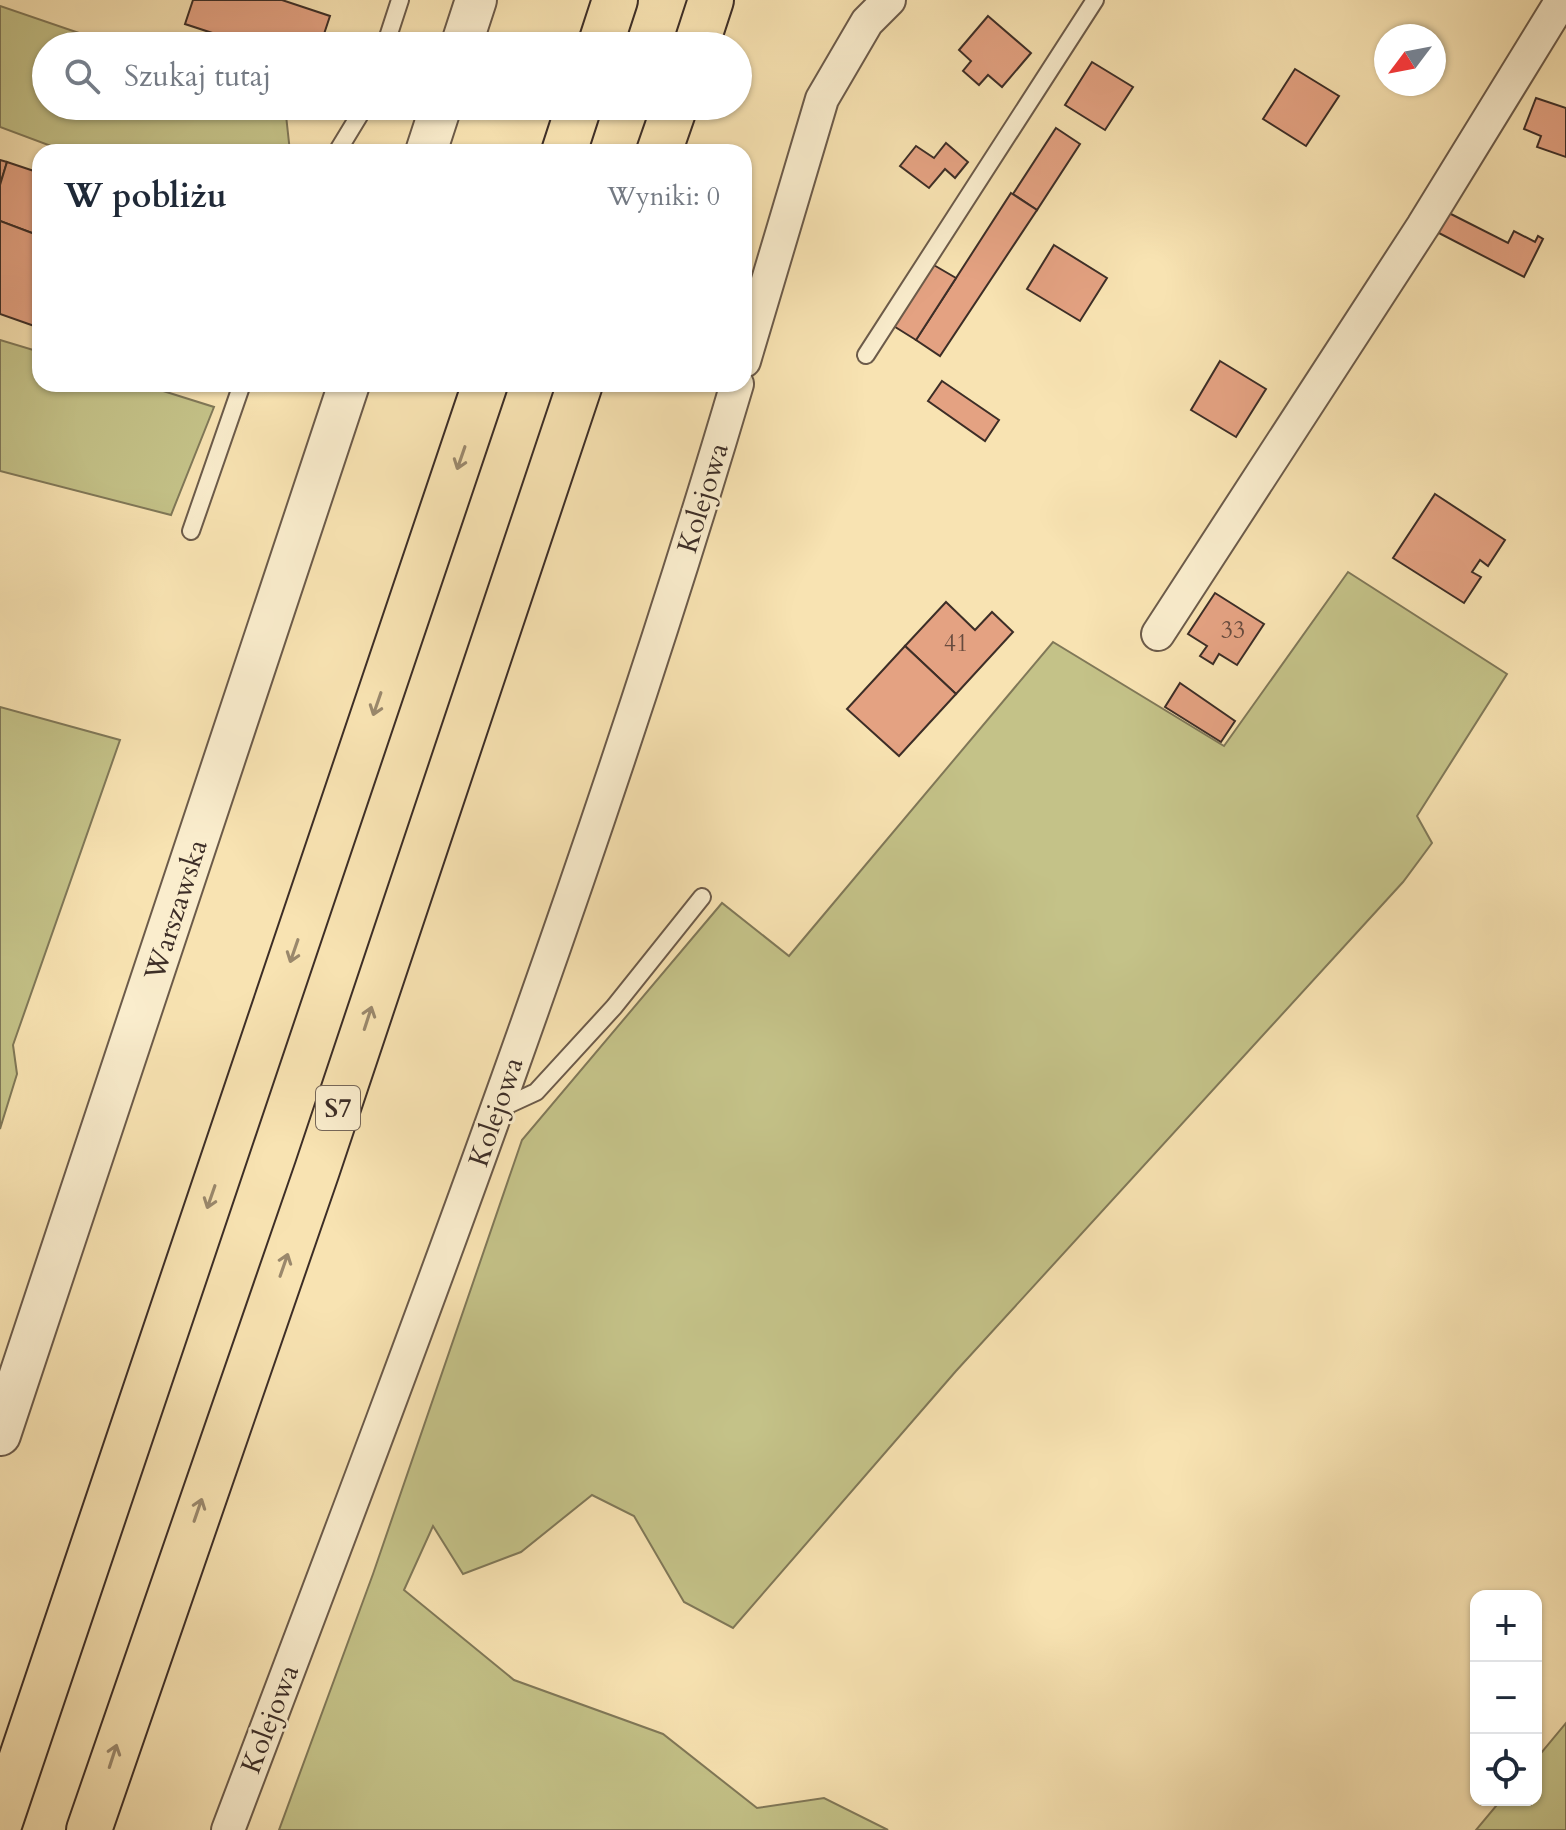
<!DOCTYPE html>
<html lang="pl">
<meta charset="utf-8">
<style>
body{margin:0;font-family:Cardo,serif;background:#f6f6f7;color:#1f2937}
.controls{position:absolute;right:24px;bottom:24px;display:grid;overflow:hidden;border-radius:16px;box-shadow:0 2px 6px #0004}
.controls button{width:72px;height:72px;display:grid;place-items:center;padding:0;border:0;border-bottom:2px solid #e0e1e3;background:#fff;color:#1f2937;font:40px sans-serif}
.compass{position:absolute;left:1374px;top:24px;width:72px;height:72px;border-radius:50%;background:#fff;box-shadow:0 2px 6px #0004;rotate:238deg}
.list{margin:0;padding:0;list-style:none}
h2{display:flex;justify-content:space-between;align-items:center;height:104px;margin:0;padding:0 32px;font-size:34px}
h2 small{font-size:26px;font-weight:400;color:#747a83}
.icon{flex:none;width:44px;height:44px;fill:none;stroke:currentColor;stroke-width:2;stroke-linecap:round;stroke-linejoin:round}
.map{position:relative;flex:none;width:1566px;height:1830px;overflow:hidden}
.search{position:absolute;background:#fff;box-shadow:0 2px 6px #0004;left:32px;top:32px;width:720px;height:88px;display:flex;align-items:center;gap:20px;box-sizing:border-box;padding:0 28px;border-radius:44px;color:#747a83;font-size:30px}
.panel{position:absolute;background:#fff;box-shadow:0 2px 6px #0004;left:32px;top:144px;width:720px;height:248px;border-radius:24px}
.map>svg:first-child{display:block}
.green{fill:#c4c288;stroke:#807858;stroke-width:2}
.building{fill:#e4a282;stroke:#3d2e27;stroke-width:2}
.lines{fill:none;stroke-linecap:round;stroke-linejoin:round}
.service-casing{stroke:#6c5b4a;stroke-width:20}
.minor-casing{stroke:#6c5b4a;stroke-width:36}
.tertiary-casing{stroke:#6c5b4a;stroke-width:44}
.motorway-casing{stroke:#3d2e27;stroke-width:48}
.service{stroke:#faedcd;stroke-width:16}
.minor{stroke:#faedcd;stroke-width:32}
.tertiary{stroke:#faedcd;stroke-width:40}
.motorway{stroke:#f8e3b2;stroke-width:44}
.oneway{stroke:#9a886c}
.labels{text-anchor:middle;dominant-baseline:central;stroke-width:6;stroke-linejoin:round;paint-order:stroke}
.number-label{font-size:24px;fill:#674b3e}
.shield{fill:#faedcd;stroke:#766759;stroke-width:2}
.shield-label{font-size:26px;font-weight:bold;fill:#3d2e27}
.street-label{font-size:28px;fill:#3d2e27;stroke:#faedcd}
</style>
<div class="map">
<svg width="1566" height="1830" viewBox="0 0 1566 1830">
<rect width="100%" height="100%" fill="#f8e3b2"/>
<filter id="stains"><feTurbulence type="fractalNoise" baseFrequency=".0025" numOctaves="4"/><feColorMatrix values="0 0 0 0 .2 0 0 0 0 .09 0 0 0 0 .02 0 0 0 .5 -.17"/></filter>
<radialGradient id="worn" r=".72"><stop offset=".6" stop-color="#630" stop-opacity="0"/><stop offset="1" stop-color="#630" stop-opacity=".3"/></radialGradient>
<g class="green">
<path d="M0,6l117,40h-71v60h239l5,46h-223l-67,-25z"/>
<path d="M0,340l40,12v32h101l73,23 -43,108 -171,-44z"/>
<path d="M1348,572l159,102 -90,142 15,27 -29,39 -447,489 -223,257 -49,-26 -50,-86 -42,-21 -71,57 -58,22 -30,-48 -29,64 110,90 149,54 94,74 67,-10 64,32h-609l94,-256 149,-434 200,-237 67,53 264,-314 171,104z"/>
<path d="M0,707l120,33 -107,305 4,29 -17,55z"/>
<path d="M1566,1723v107h-90l25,-30h35v-41z"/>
</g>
<g class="building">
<path d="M193,0h89l48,16 -10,30h-68l-67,-22z"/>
<path d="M988,16l43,37 -29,34 -14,-12 -9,10 -16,-14 8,-10 -12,-11z"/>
<path d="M1092,62l41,25 -28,43 -40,-25z"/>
<path d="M1295,69l44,27 -33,50 -43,-27z"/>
<path d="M1536,98l30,10v49l-29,-10 4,-11 -17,-7z"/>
<path d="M1056,128l24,16 -43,66 -24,-16z"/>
<path d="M946,143l22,19 -13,16 -10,-9 -16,19 -29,-22 16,-20 18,12z"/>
<path d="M0,160l7,2 -7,23z"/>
<path d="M7,162l33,11v63l-40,-15v-36z"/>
<path d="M1011,193l26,17 -97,146 -24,-16z"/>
<path d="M1445,211l63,32 6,-12 21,11 3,-6 5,3 -19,38 -89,-46z"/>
<path d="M0,221l40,15v92l-40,-14z"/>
<path d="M1054,245l53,33 -27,43 -53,-32z"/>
<path d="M932,264l24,14 -40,62 -24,-15z"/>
<path d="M1220,361l46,28 -30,48 -45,-27z"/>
<path d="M942,381l57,39 -14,21 -57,-40z"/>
<path d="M1435,494l70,46 -17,26 -8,-6 -8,12 9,5 -17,26 -71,-45z"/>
<path d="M1215,593l49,31 -27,41 -18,-11 -6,10 -13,-8 7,-10 -19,-12z"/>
<path d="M946,602l29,28 17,-18 21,20 -57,62 -51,-48z"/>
<path d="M905,646l51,48 -57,62 -52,-47z"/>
<path d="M1180,683l55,38 -14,21 -56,-35z"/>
</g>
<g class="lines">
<defs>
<g id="service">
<path d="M385,46l15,-46"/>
<path d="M337,152l28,-46"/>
<path d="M866,355l229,-355"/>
<path d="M191,531l51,-147"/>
<path d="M499,1109l37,-17 78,-85 88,-110"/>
</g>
<g id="minor">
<path d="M744,361l78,-262 45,-77 22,-22"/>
<path d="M1158,634l265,-408 139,-226"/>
<path d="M228,1830c181,-478 364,-956 509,-1446"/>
</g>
<g id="tertiary">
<path d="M461,46l15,-46"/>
<path d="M426,152l15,-46"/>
<path d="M0,1435l349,-1051"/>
</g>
<g id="motorway">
<path d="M600,46l15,-46"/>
<path d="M696,46l15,-46"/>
<path d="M564,152l15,-46"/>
<path d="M659,152l16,-46"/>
<path d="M0,1822l485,-1438"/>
<path d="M89,1830l228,-660 263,-786"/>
</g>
</defs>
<use href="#service" class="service-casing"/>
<use href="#minor" class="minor-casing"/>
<use href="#tertiary" class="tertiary-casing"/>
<use href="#motorway" class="motorway-casing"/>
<use href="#service" class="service"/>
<use href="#minor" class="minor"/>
<use href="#tertiary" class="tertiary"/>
<use href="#motorway" class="motorway"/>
</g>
<defs><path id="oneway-shaft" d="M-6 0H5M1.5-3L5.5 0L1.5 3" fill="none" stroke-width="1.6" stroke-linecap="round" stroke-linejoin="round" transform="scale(2)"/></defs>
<g class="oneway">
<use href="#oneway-shaft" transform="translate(461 458) rotate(109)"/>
<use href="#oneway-shaft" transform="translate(377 704) rotate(109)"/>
<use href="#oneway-shaft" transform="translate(294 951) rotate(109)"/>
<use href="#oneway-shaft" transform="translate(368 1018) rotate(-72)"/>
<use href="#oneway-shaft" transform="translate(211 1197) rotate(109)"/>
<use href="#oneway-shaft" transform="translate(284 1265) rotate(-71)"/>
<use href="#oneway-shaft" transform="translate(198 1510) rotate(-71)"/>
<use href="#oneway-shaft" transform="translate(113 1756) rotate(-72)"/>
</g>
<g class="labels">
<g class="number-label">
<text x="1233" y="630">33</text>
<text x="956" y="643">41</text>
</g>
<rect class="shield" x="316" y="1086" width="44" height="44" rx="6"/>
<g class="shield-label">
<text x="338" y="1108">S7</text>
</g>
<g class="street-label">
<text transform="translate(703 498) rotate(-73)">Kolejowa</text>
<text transform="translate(176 910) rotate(-72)">Warszawska</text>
<text transform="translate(496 1112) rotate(-71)">Kolejowa</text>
<text transform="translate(270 1719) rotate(-69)">Kolejowa</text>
</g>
</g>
<rect width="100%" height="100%" filter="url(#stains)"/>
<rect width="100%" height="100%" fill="url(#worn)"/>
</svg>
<div class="controls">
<button>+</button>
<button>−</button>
<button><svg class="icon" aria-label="locate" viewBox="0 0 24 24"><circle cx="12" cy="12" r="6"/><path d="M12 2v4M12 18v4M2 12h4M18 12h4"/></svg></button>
</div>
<svg class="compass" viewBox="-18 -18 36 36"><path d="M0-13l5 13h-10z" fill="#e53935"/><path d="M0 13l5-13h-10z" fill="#747a83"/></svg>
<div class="search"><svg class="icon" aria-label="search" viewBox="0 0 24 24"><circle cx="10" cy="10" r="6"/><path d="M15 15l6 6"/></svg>Szukaj tutaj</div>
<section class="panel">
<h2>W pobliżu<small>Wyniki: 0</small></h2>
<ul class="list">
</ul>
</section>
</div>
